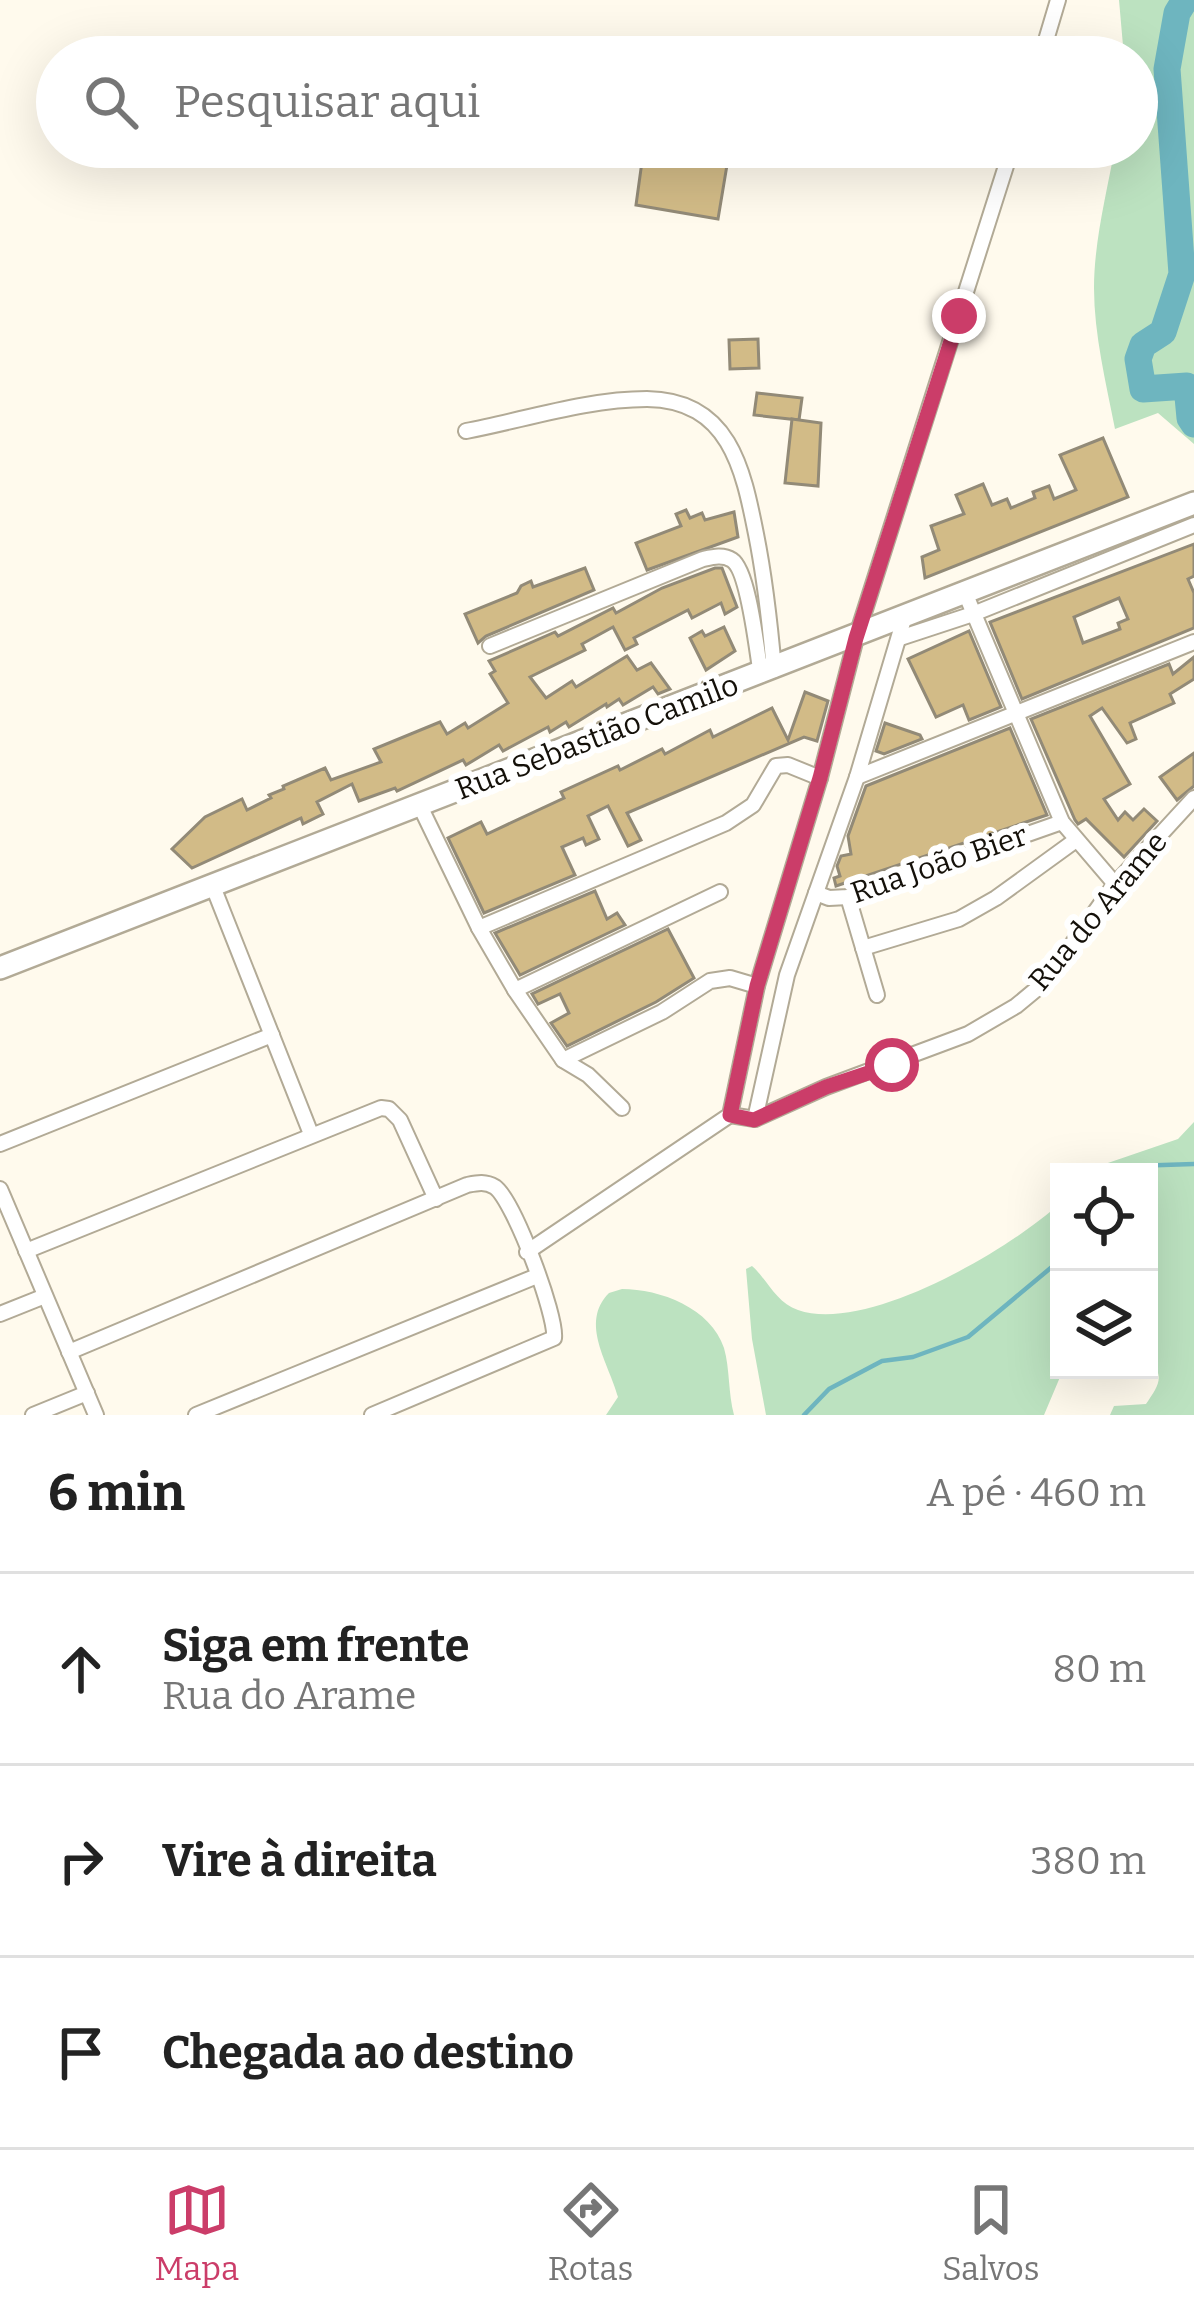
<!DOCTYPE html>
<html lang="pt">
<meta charset="utf-8">
<style>
body{margin:0;font-family:Bitter,serif;background:#f2f2f2;color:#222}
.controls{position:absolute;right:36px;bottom:36px;display:grid;overflow:hidden;border-radius:0px;box-shadow:0 12px 48px #0002}
.controls button{width:108px;height:108px;display:grid;place-items:center;padding:0;border:0;border-bottom:3px solid #e0e0e0;background:#fff;color:#222;font:60px sans-serif}
.stop{position:absolute;width:36px;height:36px;margin:-27px;border:9px solid #cb3d69;border-radius:50%;background:#fff}
.stop.end{background:#cb3d69;border-color:#fff;box-shadow:0 3px 12px #0008}
.list{margin:0;padding:0;list-style:none}
h2{display:flex;justify-content:space-between;align-items:center;height:156px;margin:0;padding:0 48px;font-size:51px}
h2 small{font-size:39px;font-weight:400;color:#767676}
.list li{display:grid;grid-template-columns:78px 1fr auto;gap:36px;align-items:center;box-sizing:border-box;height:192px;padding:0 48px;border-top:3px solid #e0e0e0}
.list b{display:block;font-size:45px;white-space:nowrap}
.list p{margin:0;font-size:39px;white-space:nowrap;color:#767676}
.list em{font-size:39px;font-style:normal;color:#767676}
.icon{flex:none;width:66px;height:66px;fill:none;stroke:currentColor;stroke-width:2;stroke-linecap:round;stroke-linejoin:round}
.map{position:relative;flex:none;width:1194px;height:1415px;overflow:hidden}
.search{position:absolute;background:#fff;box-shadow:0 12px 48px #0002;left:36px;right:36px;top:36px;height:132px;display:flex;align-items:center;gap:30px;box-sizing:border-box;padding:0 42px;border-radius:66px;color:#767676;font-size:45px}
.sheet{height:732px;background:#fff}
nav{display:flex;justify-content:space-around;align-items:center;box-sizing:border-box;height:168px;border-top:3px solid #e0e0e0;background:#fff;font-size:33px;color:#767676}
nav a{display:grid;justify-items:center;gap:6px}
nav .on{color:#cb3d69}
.map>svg:first-child{display:block}
.green{fill:#bce2c0}
.lines{fill:none;stroke-linecap:round;stroke-linejoin:round}
.stream{stroke:#6eb5bf;stroke-width:4.5}
.river{stroke:#6eb5bf;stroke-width:27}
.building{fill:#d2bb87;stroke:#928a77;stroke-width:3;fill-rule:evenodd}
.street-casing{stroke:#b2aa96;stroke-width:18}
.secondary-casing{stroke:#b2aa96;stroke-width:26}
.street{stroke:#fff;stroke-width:14}
.secondary{stroke:#fff;stroke-width:21}
.route{stroke:#cb3d69;stroke-width:15}
.labels{text-anchor:middle;dominant-baseline:central;stroke-width:12;stroke-linejoin:round;paint-order:stroke}
.street-label{font-size:30px;fill:#141009;stroke:#fff}
</style>
<div class="map">
<svg width="1194" height="1415" viewBox="0 0 1194 1415">
<rect width="100%" height="100%" fill="#fffaed"/>
<g class="green">
<path d="M1119,0h75v444l-36,-31 -43,16c-9,-46 -21,-95 -21,-141 0,-47 13,-96 21,-141h22v-90h-13z"/>
<path d="M1194,1122v293h-84l4,-9 32,-2c12,-18 20,-28 3,-44v-188h-54l7,-7 76,-26z"/>
<path d="M1059,1204v166h4l-19,45h-278l-14,-76 -6,-70 6,-3c15,13 24,37 46,44 68,24 211,-60 261,-106z"/>
<path d="M622,1289c38,0 89,19 102,59 6,21 4,45 10,67h-128l12,-18c-9,-34 -39,-74 -9,-104z"/>
</g>
<g class="lines">
<g class="stream">
<path d="M1126,1172l6,-6 62,-2"/>
<path d="M804,1415l25,-26 53,-28 31,-4 55,-20 91,-76"/>
</g>
<path class="river" d="M1185,0l-8,13 -10,56 15,205 -19,58 -20,13 -5,14 5,30 44,-3 3,32 4,6"/>
</g>
<g class="building">
<path d="M644,147h86l-12,72 -82,-14z"/>
<path d="M758,339l1,29 -29,1 -1,-29z"/>
<path d="M757,393l45,5 -3,22 -45,-5z"/>
<path d="M792,419l29,4 -3,63 -33,-3z"/>
<path d="M1103,438l25,59 -203,81 -3,-21 17,-7 -8,-24 33,-12 -8,-19 27,-11 9,21 15,-6 4,9 24,-10 -2,-6 16,-6 5,13 22,-9 -16,-35z"/>
<path d="M686,510l4,8 12,-5 3,7 29,-8 4,25 -91,33 -11,-27 45,-17 -5,-12z"/>
<path d="M1194,544v32l-6,3 6,14v35l-172,71 -32,-77zM1119,598l9,21 -10,4 2,6 -37,14 -9,-26z"/>
<path d="M585,568l9,22 -108,46 -8,7 -13,-29 52,-21 4,-7 10,-5 2,6z"/>
<path d="M715,568h7l15,39 -12,7 -4,-11 -29,15 -4,-8 -54,28 3,6 -12,6 -12,-23 -31,17 3,6 -55,27 16,21 26,-17 4,6 51,-31 10,14 14,-7 19,26 -12,5 -5,-7 -30,18 -4,-6 -12,8 -1,-3 -37,23 -3,-5 -16,10 -2,-5 -45,24 -4,-6 -33,20 -3,-5 -66,31 -2,-3 -36,13 -7,-17 -35,18 6,12 -20,10 -2,-6 -109,50 -20,-19 33,-32 37,-18 5,11 24,-12 -2,-3 15,-6 -1,-3 42,-18 6,12 50,-18 -7,-13 66,-27 7,12 18,-11 3,5 40,-25 -18,-29 5,-3 -6,-10 66,-29 3,4 55,-28 3,5 46,-25z"/>
<path d="M724,627l11,24 -29,19 -16,-32 12,-7 3,5z"/>
<path d="M969,631l32,76 -32,13 -6,-15 -27,12 -28,-58z"/>
<path d="M1194,657v22l-24,15 4,9 -44,20 6,16 -9,4 -25,-35 -12,8 40,68 -26,15 14,21 7,-8 8,8 11,-11 13,12 -33,36 -38,-38 -8,5 -3,-4 -44,-101 138,-55 4,10z"/>
<path d="M805,692l23,9 -11,40 -13,-4 -177,76 14,27 -13,6 -20,-40 -20,10 11,23 -13,6 -3,-7 -21,9 13,28 -91,38 -36,-75 33,-16 6,12 77,-36 -3,-6 57,-26 2,4 42,-21 3,5 45,-24 3,7 59,-29 16,32z"/>
<path d="M885,723l35,12 2,4 -38,15 -8,-3z"/>
<path d="M1010,728l37,87 -211,71 -2,-8 6,-2 -3,-10 4,-10 10,-2 -3,-18 18,-50z"/>
<path d="M1194,753v33l-17,14 -17,-23z"/>
<path d="M595,891l12,28 10,-6 8,12 -105,50 -25,-42z"/>
<path d="M668,929l26,49 -38,24 -89,44 -16,-23 18,-10 -9,-19 -22,10 -6,-10z"/>
</g>
<g class="lines">
<defs>
<g id="street">
<path d="M1041,57l17,-57"/>
<path d="M466,431c58,-11 121,-32 181,-32 82,1 96,69 109,135 9,45 14,90 18,136"/>
<path d="M966,595l96,227 53,62"/>
<path d="M900,638l73,-24 221,-89"/>
<path d="M490,646l213,-87c9,-2 20,-5 29,1 17,11 25,93 29,115"/>
<path d="M857,777l337,-135"/>
<path d="M419,804l60,124 36,62 48,70 25,15 34,33"/>
<path d="M212,884l99,250"/>
<path d="M816,893l13,5 19,-1 214,-75"/>
<path d="M848,897l29,98"/>
<path d="M479,928l247,-105 27,-18 23,-39 12,-1 32,13"/>
<path d="M863,948l96,-29 37,-21 80,-58"/>
<path d="M515,990l205,-98"/>
<path d="M563,1060l99,-48 48,-31 20,-3 27,8"/>
<path d="M730,1115l25,4 71,-32 142,-53 48,-28 29,-24 70,-98 79,-86"/>
<path d="M755,1119l32,-144 70,-198 47,-158"/>
<path d="M0,1144l272,-109"/>
<path d="M0,1189l96,226"/>
<path d="M26,1251l355,-143 8,1 11,11 36,79"/>
<path d="M527,1252l203,-137 27,-129 63,-208 36,-140 156,-491"/>
<path d="M0,1314l45,-18"/>
<path d="M69,1352l398,-167c10,-2 18,-4 28,2 19,14 62,129 59,151l-182,77"/>
<path d="M33,1415l54,-22"/>
<path d="M196,1415l341,-139"/>
</g>
<path id="secondary" d="M0,968l1194,-465"/>
</defs>
<use href="#street" class="street-casing"/>
<use href="#secondary" class="secondary-casing"/>
<use href="#street" class="street"/>
<use href="#secondary" class="secondary"/>
</g>
<g class="lines">
<path class="route" d="M892,1065l-66,22 -72,33 -24,-5 27,-129 63,-208 36,-140 103,-322"/>
</g>
<g class="labels">
<g class="street-label">
<text transform="translate(597 737) rotate(-21)">Rua Sebastião Camilo</text>
<text transform="translate(939 864) rotate(-19)">Rua João Bier</text>
<text transform="translate(1098 911) rotate(-50)">Rua do Arame</text>
</g>
</g>
</svg>
<div class="controls">
<button><svg class="icon" aria-label="locate" viewBox="0 0 24 24"><circle cx="12" cy="12" r="6"/><path d="M12 2v4M12 18v4M2 12h4M18 12h4"/></svg></button>
<button><svg class="icon" aria-label="layers" viewBox="0 0 24 24"><path d="M12 4l9 5-9 5-9-5zM3 14l9 5 9-5"/></svg></button>
</div>
<div class="stop" style="left:892px;top:1065px"></div>
<div class="stop end" style="left:959px;top:316px"></div>
<div class="search"><svg class="icon" aria-label="search" viewBox="0 0 24 24"><circle cx="10" cy="10" r="6"/><path d="M15 15l6 6"/></svg>Pesquisar aqui</div>
</div>
<section class="sheet">
<h2>6 min<small>A pé · 460 m</small></h2>
<ul class="list">
<li><svg class="icon" aria-label="ahead" viewBox="0 0 24 24"><path d="M12 20V5M6 11l6-6 6 6"/></svg><div><b>Siga em frente</b><p>Rua do Arame</p></div><em>80 m</em></li>
<li><svg class="icon" aria-label="right" viewBox="0 0 24 24"><path d="M7 20v-9h11M14 6l5 5-5 5"/></svg><div><b>Vire à direita</b></div><em>380 m</em></li>
<li><svg class="icon" aria-label="arrive" viewBox="0 0 24 24"><path d="M6 21V4h12l-3 4 3 4H6"/></svg><div><b>Chegada ao destino</b></div></li>
</ul>
</section>
<nav>
<a class="on"><svg class="icon" aria-label="map" viewBox="0 0 24 24"><path d="M3 6l6-2 6 2 6-2v14l-6 2-6-2-6 2zM9 4v14M15 6v14"/></svg>Mapa</a>
<a><svg class="icon" aria-label="directions" viewBox="0 0 24 24"><path d="M12 3l9 9-9 9-9-9zM9 14v-3h6M13 9l2 2-2 2"/></svg>Rotas</a>
<a><svg class="icon" aria-label="saved" viewBox="0 0 24 24"><path d="M7 4h10v16l-5-4-5 4z"/></svg>Salvos</a>
</nav>
